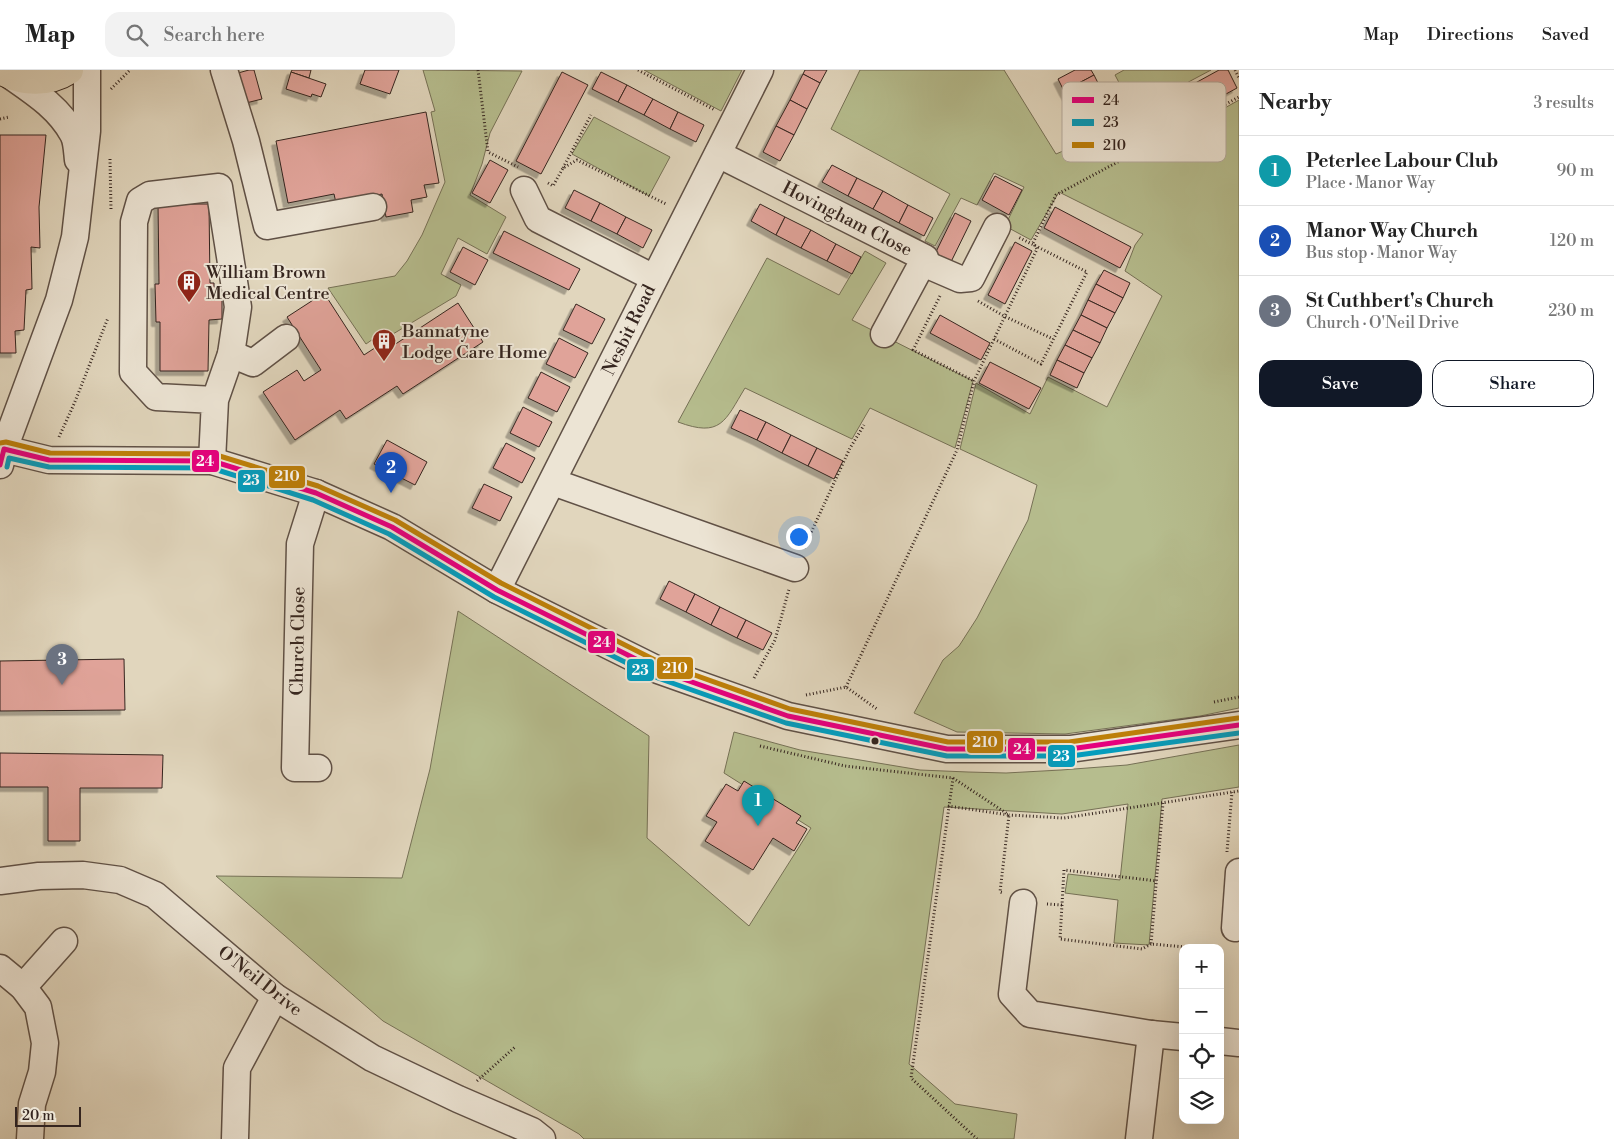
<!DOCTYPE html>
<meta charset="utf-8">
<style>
body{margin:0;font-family:"Libre Bodoni",serif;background:#f2f2f2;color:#222}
.controls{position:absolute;right:15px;bottom:15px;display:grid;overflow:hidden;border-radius:10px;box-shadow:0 5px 20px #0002}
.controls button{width:45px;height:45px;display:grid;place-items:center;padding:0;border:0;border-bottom:1px solid #e0e0e0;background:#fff;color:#222;font:25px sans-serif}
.scale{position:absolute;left:15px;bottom:12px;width:66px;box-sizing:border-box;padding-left:5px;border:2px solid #35251f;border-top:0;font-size:14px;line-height:18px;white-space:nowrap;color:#35251f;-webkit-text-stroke:4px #ece4d4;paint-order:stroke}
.you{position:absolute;left:798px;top:466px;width:18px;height:18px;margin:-12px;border:4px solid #fff;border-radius:50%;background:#1a73e8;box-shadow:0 0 0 8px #1a73e833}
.badge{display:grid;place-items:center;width:32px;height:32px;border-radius:50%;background:#111827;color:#fff;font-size:16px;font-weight:700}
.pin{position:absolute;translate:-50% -41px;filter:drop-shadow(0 1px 2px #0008)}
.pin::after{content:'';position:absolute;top:26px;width:18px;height:15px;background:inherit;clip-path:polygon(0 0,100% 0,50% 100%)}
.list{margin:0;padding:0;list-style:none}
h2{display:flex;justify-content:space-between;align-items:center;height:65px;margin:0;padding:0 20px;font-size:21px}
h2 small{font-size:16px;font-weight:400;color:#767676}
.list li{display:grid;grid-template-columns:32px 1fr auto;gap:15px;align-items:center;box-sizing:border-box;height:70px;padding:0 20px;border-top:1px solid #e0e0e0}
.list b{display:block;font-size:19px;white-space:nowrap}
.list p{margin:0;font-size:16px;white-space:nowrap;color:#767676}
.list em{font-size:16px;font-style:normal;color:#767676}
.actions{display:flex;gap:10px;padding:15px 20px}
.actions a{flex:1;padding:11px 0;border:1px solid #111827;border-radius:15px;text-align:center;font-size:18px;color:#111827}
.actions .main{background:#111827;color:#fff}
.icon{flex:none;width:28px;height:28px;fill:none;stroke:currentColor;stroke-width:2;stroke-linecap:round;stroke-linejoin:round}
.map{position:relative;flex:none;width:1239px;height:1069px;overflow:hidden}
header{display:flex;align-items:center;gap:30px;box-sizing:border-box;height:70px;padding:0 25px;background:#fff;border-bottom:1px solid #e0e0e0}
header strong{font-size:24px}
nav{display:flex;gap:28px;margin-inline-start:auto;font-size:18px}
.search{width:350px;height:45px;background:#f2f2f2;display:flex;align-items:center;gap:12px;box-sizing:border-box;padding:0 18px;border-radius:15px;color:#767676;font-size:19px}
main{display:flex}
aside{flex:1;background:#fff}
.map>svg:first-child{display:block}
.green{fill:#b6bd8e;stroke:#767156}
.building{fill:#e0a399;stroke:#35251f;filter:url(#shadow)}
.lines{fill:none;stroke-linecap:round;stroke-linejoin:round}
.minor-casing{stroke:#605146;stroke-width:29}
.major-casing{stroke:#35251f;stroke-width:30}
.path{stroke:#35251f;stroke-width:3;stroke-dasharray:1 2.5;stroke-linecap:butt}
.minor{stroke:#ece4d4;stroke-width:26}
.major{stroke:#e1d6bd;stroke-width:28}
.bus-1-casing{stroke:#ece4d4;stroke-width:9}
.bus-2-casing{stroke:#ece4d4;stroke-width:9}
.bus-3-casing{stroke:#ece4d4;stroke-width:9}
.bus-1{stroke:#e5007d;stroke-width:5}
.bus-2{stroke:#059cbc;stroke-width:5}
.bus-3{stroke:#bd7f09;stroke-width:5}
.bus-dot{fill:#35251f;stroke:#ece4d4;stroke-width:2}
.labels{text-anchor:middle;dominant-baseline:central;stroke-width:4;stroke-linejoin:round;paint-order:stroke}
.street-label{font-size:18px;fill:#35251f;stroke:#ece4d4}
.poi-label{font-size:18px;fill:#35251f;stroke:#ece4d4;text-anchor:start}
.key{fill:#ece4d4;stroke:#b5ab9e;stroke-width:1}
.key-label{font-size:14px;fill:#35251f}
.line-badge{stroke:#ece4d4;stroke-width:2}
.badge-label{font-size:14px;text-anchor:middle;font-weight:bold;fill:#fff}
</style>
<header>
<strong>Map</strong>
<div class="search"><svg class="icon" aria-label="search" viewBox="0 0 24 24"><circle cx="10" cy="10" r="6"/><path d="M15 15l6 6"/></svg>Search here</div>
<nav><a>Map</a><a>Directions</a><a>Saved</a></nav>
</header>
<main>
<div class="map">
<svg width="1239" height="1069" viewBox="0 0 1239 1069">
<defs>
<filter id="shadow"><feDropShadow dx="-4.5" dy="4.5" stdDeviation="0" flood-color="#0004"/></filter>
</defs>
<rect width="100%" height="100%" fill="#e1d6bd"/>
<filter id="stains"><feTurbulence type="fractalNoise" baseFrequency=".004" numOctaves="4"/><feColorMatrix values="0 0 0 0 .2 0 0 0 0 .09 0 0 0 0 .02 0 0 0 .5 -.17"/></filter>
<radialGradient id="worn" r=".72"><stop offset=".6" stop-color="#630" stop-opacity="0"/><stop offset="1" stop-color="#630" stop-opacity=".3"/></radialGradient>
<g class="green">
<path d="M423,0l99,1 -32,62 -8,31 -12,31 36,22 -19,37 -29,-16 -17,36 20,11 -5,11 -63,38 -7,-4 -20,14 -38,-56 67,-12 12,-15 15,-26 23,-53 -14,-70 4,-1z"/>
<path d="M644,0h98l-21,41z"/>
<path d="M860,0h144l52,84 68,-29 17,30 98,-55v608l-39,8 -135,18 -108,-2 -43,-19 29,-53 16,-14 18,-28 51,-98 9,-35 -77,-36 16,-66 54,31 18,-37 59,30 55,-111 -37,-25 10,-26 8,-11 -84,-42 -28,48 -26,-14 19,-39 -30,-14 -17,32 -16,-7 -26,48 -10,-5 25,-47 -119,-65z"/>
<path d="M1124,0h87l-77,41 -19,-36z"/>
<path d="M594,47l76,40 -21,39 -77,-42z"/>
<path d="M865,181l21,12 -34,57 121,61 -18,67 -85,-40 -18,31 -107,-51c-20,33 -24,50 -67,34l89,-164 72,37z"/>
<path d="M458,541l191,125 -2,102 102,88 62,-98 -87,-55 10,-41 66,18 120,20 48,2 38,1 55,-3 66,-5 112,-20v42l-77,12 -13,146 -35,-2 4,-43 -53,-7 3,-19 52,6 8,-76 -66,10 -118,-7 -35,257 46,40 62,10 -3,25h-430l-5,-5 -196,-113 -167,-145 186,2 28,-109z"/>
</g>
<g class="building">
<path d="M249,0h5l8,29 -16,4 -8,-30z"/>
<path d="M292,0h19l-2,8 -18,-6z"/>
<path d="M365,0h34l-9,24 -30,-10z"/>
<path d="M805,0h22l-7,13 -17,-9z"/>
<path d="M1075,0h16l3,5 -30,16 -6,-12z"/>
<path d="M1219,0h9l9,18 -99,54 -12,-21z"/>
<path d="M291,2l35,12 -5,13 -9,-3 -1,3 -25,-8z"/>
<path d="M562,2l26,13 -47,89 -25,-13z"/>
<path d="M601,2l26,13 -9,17 -26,-13z"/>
<path d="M803,4l17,9 -13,26 -17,-9z"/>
<path d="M1094,5l6,12 -29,16 -7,-12z"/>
<path d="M627,15l26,14 -9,16 -26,-13z"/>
<path d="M653,29l25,13 -8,17 -26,-14z"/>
<path d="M790,30l17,9 -13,26 -18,-9z"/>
<path d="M426,42l13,71 -15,2 3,12 -16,3 2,12 -27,5 -4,-23 -46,9 -2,-9 -46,9 -12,-62z"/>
<path d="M678,42l26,13 -8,17 -26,-13z"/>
<path d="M776,56l18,9 -14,26 -17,-9z"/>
<path d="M0,65h46l-7,72 1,41 -9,-1 1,42 -6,1 -2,40 -9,1 1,22h-16z"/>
<path d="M490,90l18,10 -18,33 -18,-10z"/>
<path d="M832,95l25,13 -9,18 -26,-14z"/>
<path d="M995,106l27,14 -13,25 -27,-15z"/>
<path d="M857,108l26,13 -10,18 -25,-13z"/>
<path d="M574,120l26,13 -9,18 -26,-13z"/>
<path d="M883,121l25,14 -9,18 -26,-14z"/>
<path d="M600,133l26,14 -9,17 -26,-13z"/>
<path d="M158,134h51l1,79h4v4h8v32l-13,1 -1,51h-48v-49h-4l-1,-38h4z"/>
<path d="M760,134l25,13 -9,18 -25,-14z"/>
<path d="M908,135l25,13 -9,18 -25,-13z"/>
<path d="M1055,137l76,40 -11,21 -76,-40z"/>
<path d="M955,143l16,8 -22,45 -16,-8z"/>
<path d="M626,147l26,13 -9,18 -26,-14z"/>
<path d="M785,147l26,13 -10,18 -25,-13z"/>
<path d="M811,160l25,14 -9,17 -26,-13z"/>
<path d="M504,161l76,38 -11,21 -76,-37z"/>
<path d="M1015,172l17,9 -27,53 -17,-9z"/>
<path d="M836,174l25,13 -9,17 -25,-13z"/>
<path d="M463,177l25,13 -13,25 -25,-13z"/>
<path d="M1104,200l26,13 -7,15 -27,-14z"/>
<path d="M1096,214l27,14 -8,15 -27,-13z"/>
<path d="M324,223l40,62 26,-17 4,7 64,-42 25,39 -80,52 -6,-8 -51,33 -6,-9 -45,30 -32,-48 34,-22 7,11 17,-11 -34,-53z"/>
<path d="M1088,230l27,13 -8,15 -26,-13z"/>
<path d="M576,234l29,15 -13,25 -29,-14z"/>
<path d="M940,245l50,28 -9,17 -51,-27z"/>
<path d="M1081,245l26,13 -7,15 -27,-13z"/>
<path d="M1073,260l27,13 -8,15 -27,-13z"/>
<path d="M559,268l29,15 -13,25 -29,-14z"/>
<path d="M1065,275l27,13 -8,15 -27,-13z"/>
<path d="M1057,290l27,13 -7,15 -27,-13z"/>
<path d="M990,292l51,26 -12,21 -50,-26z"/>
<path d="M541,302l29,15 -13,25 -29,-14z"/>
<path d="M523,337l29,15 -13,25 -29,-14z"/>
<path d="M740,340l26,12 -9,18 -26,-12z"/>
<path d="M766,352l25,13 -9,18 -25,-13z"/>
<path d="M791,365l26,13 -9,18 -26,-13z"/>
<path d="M387,370l40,22 -12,23 -41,-21z"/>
<path d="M506,373l29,15 -13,25 -29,-15z"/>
<path d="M817,378l26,13 -9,18 -26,-13z"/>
<path d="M484,414l28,13 -12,24 -28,-13z"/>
<path d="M669,511l26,13 -9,18 -26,-13z"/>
<path d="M695,524l25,13 -9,18 -25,-13z"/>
<path d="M720,537l26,13 -9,18 -26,-13z"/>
<path d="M746,550l26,13 -9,17 -26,-12z"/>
<path d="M124,589l1,51 -125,1v-50z"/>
<path d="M0,683l163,2 -1,33h-82v53h-32v-54h-48z"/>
<path d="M744,711l57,35 -5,7 11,6 -13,22 -21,-13 -20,32 -48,-29 12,-19 -11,-6 20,-32 12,7z"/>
</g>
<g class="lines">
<defs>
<g id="minor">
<path d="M224,0l22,71 21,85 106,-19"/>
<path d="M11,6c23,16 48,32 62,58 4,7 4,18 5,26"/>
<path d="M718,84l207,104 -41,76"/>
<path d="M524,120l14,29 116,59"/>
<path d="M923,193l37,16 11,-1 26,-51"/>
<path d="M231,284l22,9 33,-25"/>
<path d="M4,379l45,11 163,1 104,32 76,34 105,63 161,80 130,46 159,33h123l169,-24"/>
<path d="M212,391l3,-61 -59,-3 -23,-25 1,-150 6,-21 10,-6 69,-8 19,120 -7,47 -16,46"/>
<path d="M0,395l4,-16 55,-149 16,-63 12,-106v-61"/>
<path d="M553,412l242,86"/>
<path d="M316,423l-16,51 -5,224h23"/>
<path d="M497,520l263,-520"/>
<path d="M0,811l39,-5 44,-1 37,5 35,15 120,102 97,61 86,41 74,32 10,8"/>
<path d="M1023,833l-11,91 18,20 121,20 32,3"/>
<path d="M1235,858l4,-56"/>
<path d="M0,898l23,19 15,20 7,36 -3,29 -10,32 -2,35"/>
<path d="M23,917l41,-46"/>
<path d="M1220,971l19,2"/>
<path d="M235,1069l2,-71 38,-71"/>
<path d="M1139,1069l12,-105"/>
</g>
<path id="major" d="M1,0c21,13 48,13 68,0"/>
</defs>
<use href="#minor" class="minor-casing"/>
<use href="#major" class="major-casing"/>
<g class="path">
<path d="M478,0l10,82 30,15"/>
<path d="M638,0l77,40"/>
<path d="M1235,0l4,8"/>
<path d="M111,19l19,-19"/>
<path d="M0,49l9,-2"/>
<path d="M110,89l1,51"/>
<path d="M563,98l28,-53"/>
<path d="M548,113l5,3 10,-18 14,-8 89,44"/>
<path d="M940,226l-27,54 61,31"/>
<path d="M978,231l26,15 49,23"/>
<path d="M994,269l47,25 46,-92 -69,-35"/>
<path d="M59,367l15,-33 34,-86"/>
<path d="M804,478l46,-100 14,-23"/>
<path d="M754,608l21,-38 14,-51"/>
<path d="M846,617l111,-237 17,-69 63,-132 -4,-6 23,-48 183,-98"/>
<path d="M806,625l40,-8 31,22"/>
<path d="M1214,632l25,-5"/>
<path d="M760,676l85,20 108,12 56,37 55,3 175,-27"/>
<path d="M953,708l-42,300 66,61"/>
<path d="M1163,733l-12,141 46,4"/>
<path d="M948,736l61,9 -9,77 3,1"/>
<path d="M1227,782l5,-60"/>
<path d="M1047,834l15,1"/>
<path d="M1151,874l-9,5 -82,-10 4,-69 93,11"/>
<path d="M477,1011l38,-34"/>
</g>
<use href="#minor" class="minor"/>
<use href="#major" class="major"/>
<defs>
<path id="bus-1" d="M0,395l4,-16 45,11 163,1 104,32 76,34 105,63 161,80 130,46 159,33h123l169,-24"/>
<path id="bus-2" d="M7,397l2,-9 40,9 162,1 102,32 76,34 105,63 161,80 131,46 161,33h124l168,-23"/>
<path id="bus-3" d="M0,373l6,-1 44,11 163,1 105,32 77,34 106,63 160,80 129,46 158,33h121l169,-24"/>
</defs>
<use href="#bus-1" class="bus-1-casing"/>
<use href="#bus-2" class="bus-2-casing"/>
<use href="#bus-3" class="bus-3-casing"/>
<use href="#bus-1" class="bus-1"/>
<use href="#bus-2" class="bus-2"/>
<use href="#bus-3" class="bus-3"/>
</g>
<defs>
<symbol id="building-pin" viewBox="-11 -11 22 30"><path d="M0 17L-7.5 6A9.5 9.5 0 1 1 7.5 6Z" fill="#8f2418" stroke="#ece4d4"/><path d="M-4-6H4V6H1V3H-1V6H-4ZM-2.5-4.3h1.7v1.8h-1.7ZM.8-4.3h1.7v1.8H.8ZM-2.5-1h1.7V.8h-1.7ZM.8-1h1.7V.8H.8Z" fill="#fff"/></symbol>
</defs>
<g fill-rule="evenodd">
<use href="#building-pin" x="175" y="198" width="28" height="38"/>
<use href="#building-pin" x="370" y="257" width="28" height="38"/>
</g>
<circle class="bus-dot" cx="875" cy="671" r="4.5"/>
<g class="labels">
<g class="street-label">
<text transform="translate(847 149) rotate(27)">Hovingham Close</text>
<text transform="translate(629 260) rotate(-64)">Nesbit Road</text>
<text transform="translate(298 571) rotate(-89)">Church Close</text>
<text transform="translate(260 911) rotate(38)">O'Neil Drive</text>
</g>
<g class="poi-label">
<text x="206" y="202">William Brown<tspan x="206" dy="21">Medical Centre</tspan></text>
<text x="402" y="261">Bannatyne<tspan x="402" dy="21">Lodge Care Home</tspan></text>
</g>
</g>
<rect x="1062" y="12" width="164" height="80" rx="8" class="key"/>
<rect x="1072" y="27" width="22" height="6" fill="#e5007d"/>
<rect x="1072" y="49" width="22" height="7" fill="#059cbc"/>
<rect x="1072" y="72" width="22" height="6" fill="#bd7f09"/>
<g class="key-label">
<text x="1103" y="35">24</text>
<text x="1103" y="57">23</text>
<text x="1103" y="80">210</text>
</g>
<g class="line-badge">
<rect x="191" y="379" width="29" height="24" rx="5" fill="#e5007d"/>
<rect x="268" y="395" width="38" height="24" rx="5" fill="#bd7f09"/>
<rect x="237" y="399" width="29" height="24" rx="5" fill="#059cbc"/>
<rect x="587" y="560" width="29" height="24" rx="5" fill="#e5007d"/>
<rect x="656" y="586" width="38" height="24" rx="5" fill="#bd7f09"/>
<rect x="626" y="588" width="29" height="24" rx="5" fill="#059cbc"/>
<rect x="966" y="660" width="38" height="24" rx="5" fill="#bd7f09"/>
<rect x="1007" y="667" width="29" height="24" rx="5" fill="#e5007d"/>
<rect x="1047" y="674" width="29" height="24" rx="5" fill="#059cbc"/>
</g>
<g class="badge-label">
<text x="205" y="396">24</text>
<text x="287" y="411">210</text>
<text x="251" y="415">23</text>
<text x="602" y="577">24</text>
<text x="675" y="603">210</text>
<text x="640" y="605">23</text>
<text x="985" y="677">210</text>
<text x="1022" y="684">24</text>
<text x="1061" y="691">23</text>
</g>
<rect width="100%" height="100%" filter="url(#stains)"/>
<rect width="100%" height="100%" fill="url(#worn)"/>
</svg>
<div class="controls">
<button>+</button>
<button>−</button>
<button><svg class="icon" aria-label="locate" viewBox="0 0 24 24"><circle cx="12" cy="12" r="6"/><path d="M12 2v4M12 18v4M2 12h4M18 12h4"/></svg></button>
<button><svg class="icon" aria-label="layers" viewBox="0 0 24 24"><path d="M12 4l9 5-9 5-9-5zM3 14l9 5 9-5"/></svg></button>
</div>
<div class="scale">20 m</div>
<div class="you"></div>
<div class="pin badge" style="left:758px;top:756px;background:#0f9aa8">1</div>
<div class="pin badge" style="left:391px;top:423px;background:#1a4fb4">2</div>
<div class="pin badge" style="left:62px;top:615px;background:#6b7280">3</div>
</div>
<aside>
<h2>Nearby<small>3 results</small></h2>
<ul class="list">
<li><span class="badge" style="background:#0f9aa8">1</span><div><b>Peterlee Labour Club</b><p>Place · Manor Way</p></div><em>90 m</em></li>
<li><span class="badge" style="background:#1a4fb4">2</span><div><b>Manor Way Church</b><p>Bus stop · Manor Way</p></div><em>120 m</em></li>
<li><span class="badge" style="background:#6b7280">3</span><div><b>St Cuthbert's Church</b><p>Church · O'Neil Drive</p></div><em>230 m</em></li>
</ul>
<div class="actions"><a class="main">Save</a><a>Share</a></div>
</aside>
</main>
